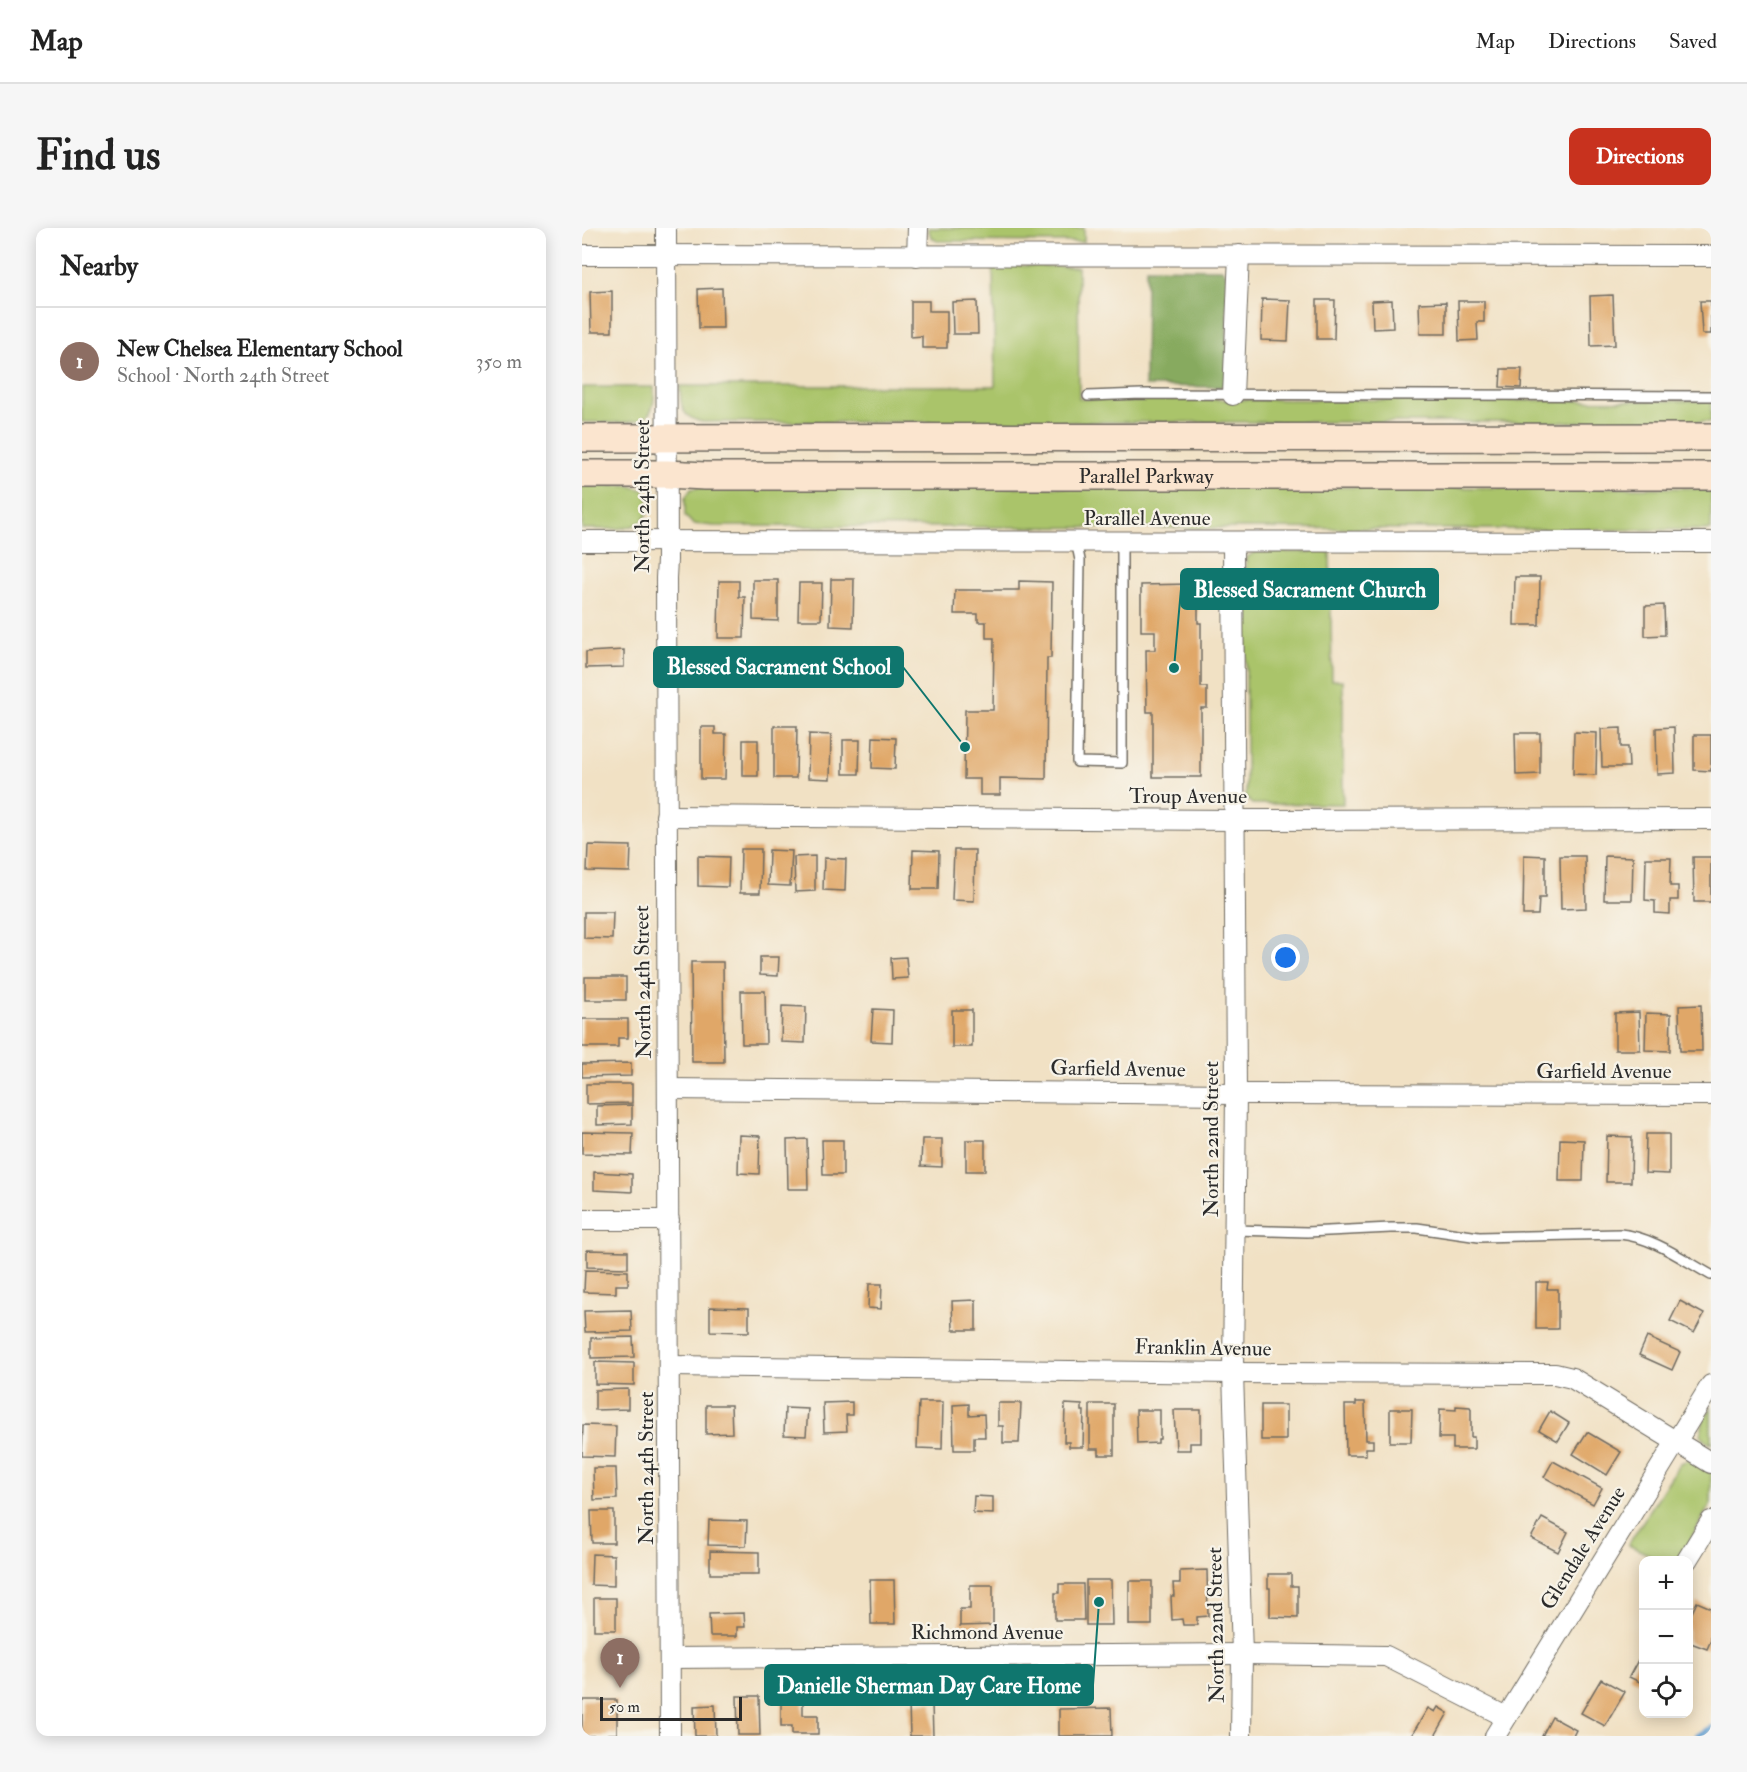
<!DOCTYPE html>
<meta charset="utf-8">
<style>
body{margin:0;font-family:"IM FELL Double Pica",serif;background:#f6f6f6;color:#222}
.controls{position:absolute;right:18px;bottom:18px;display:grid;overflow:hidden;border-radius:12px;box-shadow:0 3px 15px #0003}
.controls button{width:54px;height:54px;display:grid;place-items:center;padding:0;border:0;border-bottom:2px solid #e0e0e0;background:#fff;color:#222;font:30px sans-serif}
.scale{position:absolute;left:18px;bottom:15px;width:142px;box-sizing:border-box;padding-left:6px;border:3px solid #2b2b2b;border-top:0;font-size:16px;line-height:21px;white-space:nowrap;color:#2b2b2b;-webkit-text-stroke:4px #f7f3e8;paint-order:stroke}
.you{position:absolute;left:704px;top:730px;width:21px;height:21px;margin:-15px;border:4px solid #fff;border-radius:50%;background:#1a73e8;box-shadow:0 0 0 9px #1a73e833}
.badge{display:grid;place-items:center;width:39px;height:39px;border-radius:50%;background:#c8321e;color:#fff;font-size:20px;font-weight:700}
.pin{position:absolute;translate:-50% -50px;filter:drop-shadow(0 2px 3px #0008)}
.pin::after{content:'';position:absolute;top:32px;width:21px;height:18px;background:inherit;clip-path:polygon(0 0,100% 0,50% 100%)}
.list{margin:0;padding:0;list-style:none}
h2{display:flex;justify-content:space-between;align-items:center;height:78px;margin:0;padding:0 24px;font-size:26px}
h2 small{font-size:20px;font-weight:400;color:#767676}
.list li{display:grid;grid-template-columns:39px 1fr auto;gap:18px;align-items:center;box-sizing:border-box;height:108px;padding:0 24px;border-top:2px solid #e0e0e0}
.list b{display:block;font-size:22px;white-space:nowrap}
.list p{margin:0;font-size:20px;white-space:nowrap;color:#767676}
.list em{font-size:20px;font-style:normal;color:#767676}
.icon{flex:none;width:33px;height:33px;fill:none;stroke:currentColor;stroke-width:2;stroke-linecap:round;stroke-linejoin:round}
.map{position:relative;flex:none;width:1129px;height:1508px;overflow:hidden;border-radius:12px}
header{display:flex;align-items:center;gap:36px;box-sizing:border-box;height:84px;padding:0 30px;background:#fff;border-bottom:2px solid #e0e0e0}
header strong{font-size:28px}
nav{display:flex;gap:33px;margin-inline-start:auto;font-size:21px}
.intro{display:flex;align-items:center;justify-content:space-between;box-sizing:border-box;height:144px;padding:0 36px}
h1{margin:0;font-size:42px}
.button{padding:15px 27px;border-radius:12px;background:#c8321e;color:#fff;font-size:21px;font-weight:700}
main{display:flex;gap:36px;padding:0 36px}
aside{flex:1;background:#fff;border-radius:12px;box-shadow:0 3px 15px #0003}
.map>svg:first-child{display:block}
.green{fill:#aac46a;stroke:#6a784a;stroke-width:1.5}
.forest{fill:#87aa5e;stroke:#596a44;stroke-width:1.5}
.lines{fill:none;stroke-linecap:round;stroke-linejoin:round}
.stream{stroke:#61a0d3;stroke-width:6}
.building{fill:#e0a767}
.lane-casing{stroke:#706b61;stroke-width:12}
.street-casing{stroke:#706b61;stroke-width:22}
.secondary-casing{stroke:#706b61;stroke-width:30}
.lane{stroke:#fff;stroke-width:9}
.street{stroke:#fff;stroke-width:20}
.secondary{stroke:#fbe5cf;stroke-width:27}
.labels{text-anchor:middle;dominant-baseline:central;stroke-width:4.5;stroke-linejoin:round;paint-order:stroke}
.street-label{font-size:21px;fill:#2b2b2b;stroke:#f7f3e8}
.leader{fill:none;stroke:#0f766e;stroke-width:2}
.callout-dot{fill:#0f766e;stroke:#f7f3e8;stroke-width:2}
.callout{fill:#0f766e;stroke:#0f766e;stroke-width:2}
.callout-label{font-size:22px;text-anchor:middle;font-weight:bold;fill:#fff}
</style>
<header>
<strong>Map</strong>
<nav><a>Map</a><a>Directions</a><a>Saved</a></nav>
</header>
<div class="intro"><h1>Find us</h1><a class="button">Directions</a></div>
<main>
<aside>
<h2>Nearby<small></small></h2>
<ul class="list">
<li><span class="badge" style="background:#8d6e63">1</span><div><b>New Chelsea Elementary School</b><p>School · North 24th Street</p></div><em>350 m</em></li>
</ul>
</aside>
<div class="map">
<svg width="1129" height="1508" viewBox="0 0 1129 1508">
<rect width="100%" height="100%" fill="#f7f3e8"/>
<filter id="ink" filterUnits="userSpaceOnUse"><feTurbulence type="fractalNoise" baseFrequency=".0167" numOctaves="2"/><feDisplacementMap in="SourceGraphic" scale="12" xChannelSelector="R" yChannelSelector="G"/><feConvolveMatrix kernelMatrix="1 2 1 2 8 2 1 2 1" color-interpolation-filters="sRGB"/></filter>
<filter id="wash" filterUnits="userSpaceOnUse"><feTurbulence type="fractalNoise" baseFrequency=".008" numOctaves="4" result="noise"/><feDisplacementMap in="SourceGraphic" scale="24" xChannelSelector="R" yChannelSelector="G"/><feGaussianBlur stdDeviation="1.35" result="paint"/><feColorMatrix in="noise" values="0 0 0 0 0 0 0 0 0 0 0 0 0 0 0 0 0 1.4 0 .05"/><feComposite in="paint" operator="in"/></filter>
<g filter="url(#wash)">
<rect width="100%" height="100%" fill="#f1e1c4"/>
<g class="green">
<path d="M346,0h156v14l-147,-1 -6,-4z"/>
<path d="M411,37l85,2 1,132 632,2v21h-1009c-22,-6 -21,-15 -22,-36h315z"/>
<path d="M0,159h72c0,10 1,20 -6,28 -9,11 -51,7 -66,7z"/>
<path d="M0,258h48l14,4c20,45 -34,39 -62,39z"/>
<path d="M128,258l975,2 26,2v40l-997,-4 -21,-2 -8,-8v-18l6,-9z"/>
<path d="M673,324h75l2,128h11v124h-91l-6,-7v-239z"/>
<path d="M1129,1179v37l-6,-3 -4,-7 2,-13z"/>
<path d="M1107,1232l22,12v31l-32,57h-18l-33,-15 52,-82z"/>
</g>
<path class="forest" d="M564,40l76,1 5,7v105l-6,6 -76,-1z"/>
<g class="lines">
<path class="stream" d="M1116,1508l13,-8"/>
</g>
<g id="blocks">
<g class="building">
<path d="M140,60l1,40h-24l-1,-39z"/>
<path d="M30,63v41h-21l-1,-40z"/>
<path d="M1031,67l2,50 -24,1 -1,-50z"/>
<path d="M680,71l28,1 -2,41 -27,-1z"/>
<path d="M735,72h18l-1,39h-17z"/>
<path d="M810,72l1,28 -20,1 -1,-28z"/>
<path d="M329,73h18v10h18v37h-25v-12l-11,1z"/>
<path d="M395,73l1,33h-25l-1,-32z"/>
<path d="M876,73h26v21h-7l1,18 -19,1z"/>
<path d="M1118,73h11v33h-9z"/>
<path d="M864,74v32h-26l-1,-31z"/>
<path d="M919,141h21l-1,19 -21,-1z"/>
<path d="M933,349h25l-1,48h-25z"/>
<path d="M249,351h23l-1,48 -23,-1z"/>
<path d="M171,352h25v41l-25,-1z"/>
<path d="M137,353h20v16h6l-1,41h-26z"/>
<path d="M437,353l33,1 -1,76h-4l-1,121 -46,-1v17h-20v-16h-16l1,-69h28l1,-72h-8v-16h-8v-8h-24l1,-24h64z"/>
<path d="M217,355h23l-1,37h-23z"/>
<path d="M608,356v14h8v25h3v64h6v21h-6v69h-48v-65h-6l-1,-62h9v-19h-14v-46z"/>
<path d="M1082,377l1,30 -20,1v-30z"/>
<path d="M42,422v17l-38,1v-16z"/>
<path d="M192,498h23l-1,52h-22z"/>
<path d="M119,499h14v7h11l-1,45h-24z"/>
<path d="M1092,499l1,46 -18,1 -1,-46z"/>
<path d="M1039,500v19h7l1,20h-27l-1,-38z"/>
<path d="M992,504l23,1 -1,42 -23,-1z"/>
<path d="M933,505h25v41l-24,1z"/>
<path d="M227,506l22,1 -1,44 -22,-1z"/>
<path d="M1112,507h17v36l-17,-1z"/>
<path d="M291,509l23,1 -1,31 -23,-1z"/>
<rect x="161" y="512" width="15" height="36"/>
<path d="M261,512h17l-1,34h-16z"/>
<path d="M6,617l43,1 -1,26 -43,-1z"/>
<path d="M159,621h20l-1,44h-20z"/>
<path d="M187,622l23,1 -2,35 -22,-1z"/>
<path d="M331,622l26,1 -1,38h-26z"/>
<path d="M372,622h21l-1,51 -22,-1z"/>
<path d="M942,627l21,1v42h-6l-1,17h-15z"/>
<path d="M116,628l31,1 -1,30 -30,-1z"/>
<path d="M233,628v35l-20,1 -1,-35z"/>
<path d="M978,628h25l1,52 -25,1z"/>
<path d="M1023,628l28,1 -1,43h-28z"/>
<path d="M1111,629h18v45h-17z"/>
<path d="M242,630l22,1 -1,32 -22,-1z"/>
<path d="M1064,630h25l-1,28h8v14h-8v14l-15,-1v-12l-10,-1z"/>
<path d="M2,684h29l-1,27 -28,-1z"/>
<path d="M178,729h19l-1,19 -18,-1z"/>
<path d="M324,729l2,21 -16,1 -1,-21z"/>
<path d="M109,734h32l1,100h-32z"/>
<rect x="3" y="749" width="41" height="23"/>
<path d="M159,763h24l1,53h-24z"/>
<path d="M1119,777l1,46h-22l-1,-45z"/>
<path d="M200,778l24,1 -1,36 -24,-1z"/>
<path d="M291,781l20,1 -1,32 -21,-1z"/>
<rect x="370" y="782" width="20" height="37"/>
<path d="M1057,784l1,38h-25v-37z"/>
<path d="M1064,785l25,1 -1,37 -25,-1z"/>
<path d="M0,791h46v19h-10v9h-36z"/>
<path d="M49,835v13l-49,1v-13z"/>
<path d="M4,856h46v19l-46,1z"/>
<path d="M50,877v19l-35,1v-19z"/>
<path d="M0,904l51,1 -1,22 -50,-1z"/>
<path d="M1064,906h23v40l-24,-1z"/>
<path d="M157,907l21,1 -1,38 -21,-1z"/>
<path d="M1025,908l25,1 -1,45h-25z"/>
<path d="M225,911l1,50h-20l-1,-49z"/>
<path d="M340,911h20v28l-21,-1z"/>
<path d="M978,911l24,1 -1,41h-24z"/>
<path d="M240,912h21v35h-20z"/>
<rect x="384" y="912" width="19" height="31"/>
<path d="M12,944l38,2v18l-38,-2z"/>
<path d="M5,1022l41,1v17l-41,-1z"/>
<path d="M3,1042l43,1v14h-12v8l-32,-1z"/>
<path d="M954,1054h12l-1,7h11v40h-22z"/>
<path d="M287,1056h13l-1,25 -13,-1z"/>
<path d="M394,1072v30h-23l-1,-29z"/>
<path d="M1098,1073l24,13 -10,19 -24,-12z"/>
<path d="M128,1079l39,1v24l-39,-1z"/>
<path d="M49,1082l1,21 -47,1 -1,-21z"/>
<path d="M51,1109l1,20 -43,1v-20z"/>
<path d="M1065,1109l33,15 -8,18 -33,-15z"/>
<path d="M13,1134l39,1v22l-39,-1z"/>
<path d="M46,1161v20l-33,1v-20z"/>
<path d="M270,1174v13h-6l1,16 -23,1 -1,-29z"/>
<path d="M337,1174h24l-1,47 -25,-1z"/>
<path d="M774,1174h9l1,38h7v8h-7v7h-20l-1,-50h11z"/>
<path d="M416,1175h23l-2,40h-16v-17h-5z"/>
<path d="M387,1176v11l15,-1 1,23h-11v13h-20l-1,-45z"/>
<path d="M483,1176l17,1v6h2l-1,36h-14v-5h-5z"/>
<path d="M508,1176h24v51h-15v-6h-9z"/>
<path d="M124,1177h25l1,28 -26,1z"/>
<rect x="679" y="1177" width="25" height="35"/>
<path d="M874,1178l14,1 1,2v28h3v12h-21v-11h-14l1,-29 16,1z"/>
<path d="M203,1180l23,1 -2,27 -22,-1z"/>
<path d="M808,1181h22l-1,33h-21z"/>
<path d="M554,1182h24v29h-2v4l-21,1z"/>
<path d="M592,1182h27v33h-11v7h-14z"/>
<path d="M968,1183l19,12 -11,18 -19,-11z"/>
<path d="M1,1197l33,1 -1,31 -33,-1z"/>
<path d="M1005,1204l34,20 -14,23 -34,-21z"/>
<path d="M971,1233l49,27 -9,16 -49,-27z"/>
<path d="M11,1240h23l1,31 -23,1z"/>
<path d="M392,1268l19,1v17l-20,-1z"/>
<path d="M9,1283h23v32h-22z"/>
<path d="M960,1290l26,14 -10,20 -27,-14z"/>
<path d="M127,1292l38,1 -1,25 -38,-1z"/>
<path d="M128,1323l49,1v22h-49z"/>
<path d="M10,1326l22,1v31l-23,-1z"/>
<path d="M625,1342l1,46 -11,1v8h-14l-1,-6 -10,1 -1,-24h3l-1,-13h7v-12z"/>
<path d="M686,1346h23v12h7v32l-28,-1v-29h-2z"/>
<path d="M288,1352h24l1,44h-24z"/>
<path d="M504,1352h25l1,45h-26z"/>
<rect x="547" y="1353" width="23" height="44"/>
<path d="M477,1356h24l1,36h-29v-27h4z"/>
<path d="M388,1357h23v40l-33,1v-17h10z"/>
<rect x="12" y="1370" width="22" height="32"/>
<path d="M1115,1374l14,6v32l-4,9 -19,-7v-21z"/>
<path d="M162,1385l1,14h-8v9h-27l-1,-22z"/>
<path d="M1062,1421v35l-15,-7z"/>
<path d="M1019,1451l24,13 -20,34 -24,-13z"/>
<path d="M199,1464l22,1v22h15v19h-26v-8h-11z"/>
<path d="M155,1468h22l1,39h-22z"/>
<path d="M0,1472h35v34h-9v2h-26z"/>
<path d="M327,1475h23l1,33h-23z"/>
<path d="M133,1477l1,31h-21l-1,-30z"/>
<path d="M856,1479l10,6 -13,23h-24l17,-28 7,4z"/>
<path d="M529,1480l1,28h-53v-27z"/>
<path d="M970,1489l24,13 -3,6h-31z"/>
</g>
</g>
</g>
<g filter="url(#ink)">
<use href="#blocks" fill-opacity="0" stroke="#706b61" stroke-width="1.5"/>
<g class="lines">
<defs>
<g id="lane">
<path d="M506,168l54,-2 569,2"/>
<path d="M494,313l4,19 -3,202 45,1v-221"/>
<path d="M653,1002l72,2 84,-4h26l62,9 141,-3c33,3 62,25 91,41"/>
</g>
<g id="street">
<path d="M84,0l1,332 -1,18 4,1158"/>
<path d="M0,27l1129,1"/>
<path d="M335,28l1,-28"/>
<path d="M651,167l6,-140"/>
<path d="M0,313l1129,1"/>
<path d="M651,314l3,552 -3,279 9,281 -1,82"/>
<path d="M84,588l569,4 476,-1"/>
<path d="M86,861l568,5 475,1"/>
<path d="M0,992h87"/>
<path d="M88,1138l563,7 322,1 17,4 139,85"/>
<path d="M1105,1332l24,-39"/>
<path d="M88,1430l572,-4 144,2 120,61"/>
<path d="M913,1508l216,-351"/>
</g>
<g id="secondary">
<path d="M0,210l1129,-1"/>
<path id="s1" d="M0,246h85l38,2h1006"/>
</g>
</defs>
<use href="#lane" class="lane-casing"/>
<use href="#street" class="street-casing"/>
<use href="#secondary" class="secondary-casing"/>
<use href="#lane" class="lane"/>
<use href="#street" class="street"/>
<use href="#secondary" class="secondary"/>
</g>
</g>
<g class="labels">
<g class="street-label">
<text stroke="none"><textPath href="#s1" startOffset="564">Parallel Parkway</textPath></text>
<text transform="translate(60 268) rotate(-90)">North 24th Street</text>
<text x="565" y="290">Parallel Avenue</text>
<text x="606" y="568">Troup Avenue</text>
<text transform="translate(61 754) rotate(-91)">North 24th Street</text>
<text transform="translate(536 841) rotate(1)">Garfield Avenue</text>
<text x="1022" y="843">Garfield Avenue</text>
<text transform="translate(629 911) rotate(-90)">North 22nd Street</text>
<text transform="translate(621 1120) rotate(1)">Franklin Avenue</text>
<text transform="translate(64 1240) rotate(-90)">North 24th Street</text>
<text transform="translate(1001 1320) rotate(-58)">Glendale Avenue</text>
<text transform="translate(634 1397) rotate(-91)">North 22nd Street</text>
<text x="405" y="1404">Richmond Avenue</text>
</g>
</g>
<path class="leader" d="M592 440L599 361M383 519L321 439M517 1374L511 1457"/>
<g class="callout-dot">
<circle cx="592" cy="440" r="6"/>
<circle cx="383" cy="519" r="6"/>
<circle cx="517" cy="1374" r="6"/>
</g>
<g class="callout">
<rect x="599" y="341" width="257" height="40" rx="6"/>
<rect x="72" y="419" width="249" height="40" rx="6"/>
<rect x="183" y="1437" width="328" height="40" rx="6"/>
</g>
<g class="callout-label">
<text x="728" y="369">Blessed Sacrament Church</text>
<text x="197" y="446">Blessed Sacrament School</text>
<text x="347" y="1465">Danielle Sherman Day Care Home</text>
</g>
</svg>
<div class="controls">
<button>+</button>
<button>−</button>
<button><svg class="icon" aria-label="locate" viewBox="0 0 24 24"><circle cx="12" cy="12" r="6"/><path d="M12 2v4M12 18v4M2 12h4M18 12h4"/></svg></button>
</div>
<div class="scale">50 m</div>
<div class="you"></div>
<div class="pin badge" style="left:38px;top:1460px;background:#8d6e63">1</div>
</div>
</main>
